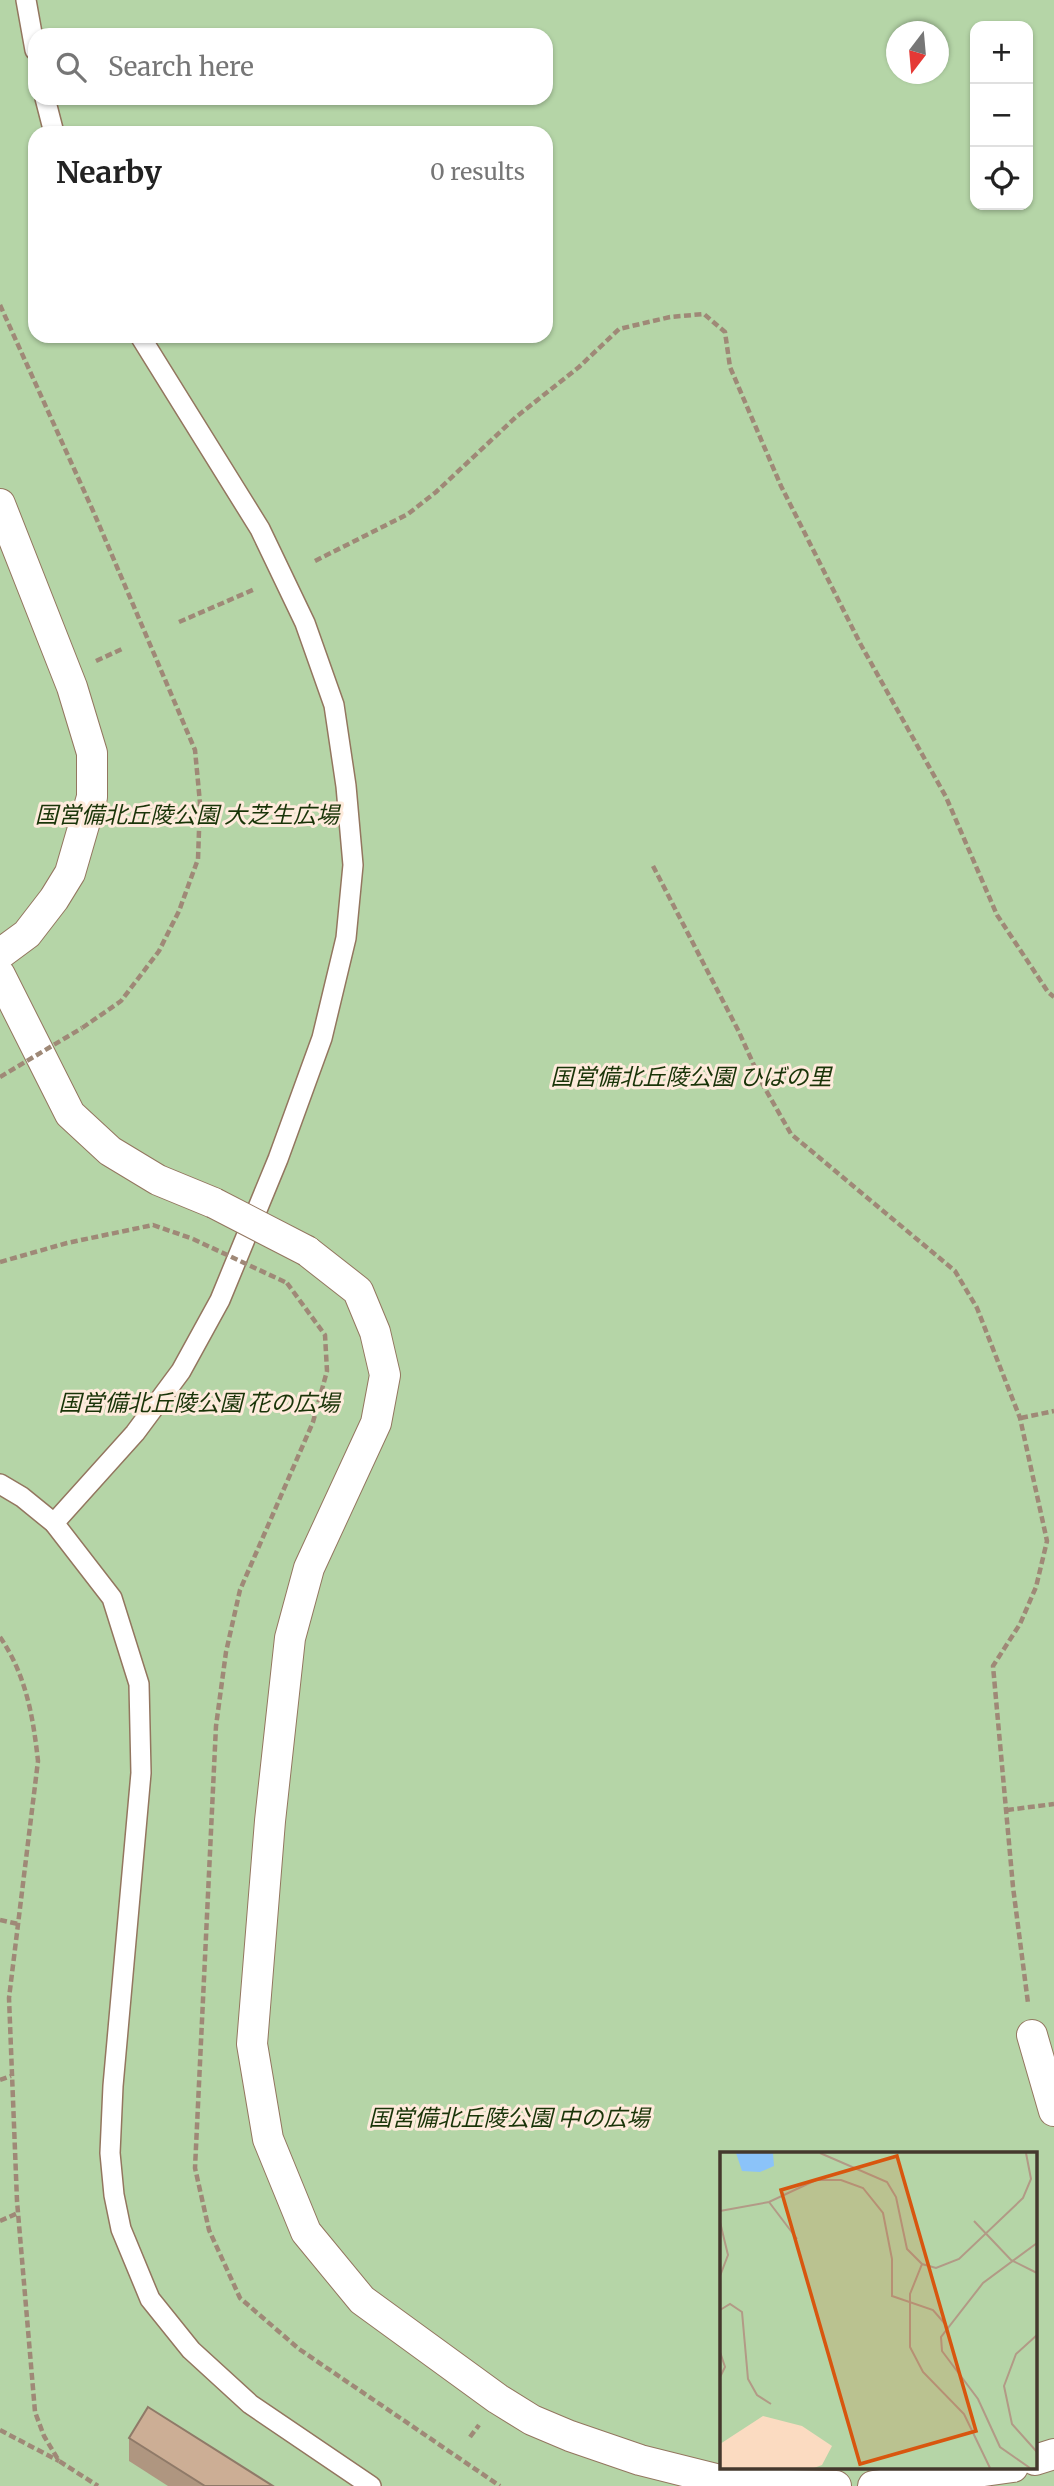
<!DOCTYPE html>
<meta charset="utf-8">
<style>
body{margin:0;font-family:Merriweather,"Noto Sans JP",serif;background:#f2f2f2;color:#222}
.controls{position:absolute;right:21px;top:21px;display:grid;overflow:hidden;border-radius:14px;box-shadow:0 2px 5px #0004}
.controls button{width:63px;height:63px;display:grid;place-items:center;padding:0;border:0;border-bottom:2px solid #e0e0e0;background:#fff;color:#222;font:35px sans-serif}
.compass{position:absolute;left:886px;top:21px;width:63px;height:63px;border-radius:50%;background:#fff;box-shadow:0 2px 5px #0004;rotate:196deg}
.list{margin:0;padding:0;list-style:none}
h2{display:flex;justify-content:space-between;align-items:center;height:91px;margin:0;padding:0 28px;font-size:30px}
h2 small{font-size:23px;font-weight:400;color:#767676}
.icon{flex:none;width:38px;height:38px;fill:none;stroke:currentColor;stroke-width:2;stroke-linecap:round;stroke-linejoin:round}
.map{position:relative;flex:none;width:1054px;height:2486px;overflow:hidden}
.search{position:absolute;background:#fff;box-shadow:0 2px 5px #0004;left:28px;top:28px;width:525px;height:77px;display:flex;align-items:center;gap:18px;box-sizing:border-box;padding:0 24px;border-radius:21px;color:#767676;font-size:26px}
.panel{position:absolute;background:#fff;box-shadow:0 2px 5px #0004;left:28px;top:126px;width:525px;height:217px;border-radius:21px}
.map>svg:first-child{display:block}
.green{fill:#b5d5a7;fill-rule:evenodd}
.lines{fill:none;stroke-linecap:round;stroke-linejoin:round}
.service-casing{stroke:#93765f;stroke-width:22}
.pedestrian-casing{stroke:#93765f;stroke-width:32}
.path{stroke:#9f8977;stroke-width:4.5;stroke-dasharray:7 3.5;stroke-linecap:butt}
.service{stroke:#fff;stroke-width:19}
.pedestrian{stroke:#fff;stroke-width:30}
.pedestrian-bridge-casing{stroke:#93765f;stroke-width:32;stroke-linecap:butt}
.path-bridge{stroke:#9f8977;stroke-width:4.5;stroke-dasharray:7 3.5;stroke-linecap:butt}
.pedestrian-bridge{stroke:#fff;stroke-width:30}
.wall{fill:#af9680}
.building{fill:#ccae95;stroke:#8f7a68;stroke-width:2}
.labels{text-anchor:middle;dominant-baseline:central;stroke-width:6;stroke-linejoin:round;paint-order:stroke}
.park-label{font-size:23px;font-style:italic;fill:#193408;stroke:#feebdc}
.inset-road{fill:none;stroke:#b29a86;stroke-width:2}
.view{fill:#d8560f;fill-opacity:0.15;stroke:#d8560f;stroke-width:3.5}
.inset-edge{fill:none;stroke:#44382d;stroke-width:3.5}
</style>
<div class="map">
<svg width="1054" height="2486" viewBox="0 0 1054 2486">
<rect width="100%" height="100%" fill="#fbdbc1"/>
<path class="green" d="M0,0h1054v2486h-1054zM975,26h53v179h-53zM897,32h42v42h-42zM35,35h511v63h-511zM35,133h511v203h-511zM722,2154h313v313h-313z"/>
<g class="lines">
<defs>
<g id="service">
<path d="M26,0l9,50"/>
<path d="M45,98l9,35"/>
<path d="M0,1484l22,13 32,26 58,75 27,86 2,89 -28,313 -3,67 4,42 7,34 29,70 41,51 59,54 121,82"/>
<path d="M54,1523l81,-90 46,-62 39,-71 58,-141 44,-121 24,-100 7,-73 -7,-79 -12,-81 -29,-82 -45,-94 -120,-193"/>
</g>
<g id="pedestrian">
<path d="M0,504l72,183 20,66v44l-22,76 -16,26 -27,35 -27,20"/>
<path d="M0,975l70,139 40,37 48,29 56,23"/>
<path d="M307,1251l51,40 17,41 10,43 -9,48 -67,145 -19,70 -20,183 -18,223 16,95 38,93 56,68 136,99 34,21 38,16 70,24 96,24 100,2"/>
<path d="M1032,2035l22,76"/>
<path d="M1035,2460l19,-6"/>
<path d="M873,2486l140,-19"/>
</g>
</defs>
<use href="#service" class="service-casing"/>
<use href="#pedestrian" class="pedestrian-casing"/>
<g class="path">
<path d="M0,305l94,208 101,237 5,53 -2,56 -19,52 -20,40 -38,50 -39,27"/>
<path d="M315,561l93,-47 28,-22 80,-75 63,-50 40,-38 51,-12 34,-3 21,18 5,35 51,119 80,159 85,152 51,118 51,77 6,5"/>
<path d="M179,622l76,-33"/>
<path d="M96,661l26,-12"/>
<path d="M653,866l85,164 25,55 28,49 164,137 22,37 43,110 27,123 -11,46 -16,37 -27,42 20,221 15,116"/>
<path d="M0,1262l67,-19 86,-18 40,14"/>
<path d="M287,1283l38,52 2,36 -14,51 -73,168 -14,62 -10,74 -21,442 14,62 31,68 59,51 201,137"/>
<path d="M1021,1418l33,-7"/>
<path d="M0,1637c26,38 33,79 38,124l-29,237 8,203 18,211 9,24 15,25 39,25"/>
<path d="M1007,1810l47,-6"/>
<path d="M0,1920l18,4"/>
<path d="M0,2080l11,-4"/>
<path d="M0,2221l18,-8"/>
<path d="M0,2430l59,31"/>
<path d="M470,2437l9,-12"/>
</g>
<use href="#service" class="service"/>
<use href="#pedestrian" class="pedestrian"/>
<defs>
<path id="pedestrian-bridge" d="M214,1203l93,48"/>
</defs>
<use href="#pedestrian-bridge" class="pedestrian-bridge-casing"/>
<g class="path-bridge">
<path d="M0,1077l82,-49"/>
<path d="M193,1239l94,44"/>
</g>
<use href="#pedestrian-bridge" class="pedestrian-bridge"/>
</g>
<path class="wall" d="M129,2438l144,48h-105l-39,-25z"/>
<path class="building" d="M148,2407l125,79h-68l-76,-48z"/>
<g class="labels">
<g class="park-label">
<text x="187" y="814">国営備北丘陵公園 大芝生広場</text>
<text x="691" y="1076">国営備北丘陵公園 ひばの里</text>
<text x="199" y="1402">国営備北丘陵公園 花の広場</text>
<text x="509" y="2117">国営備北丘陵公園 中の広場</text>
</g>
</g>
<g transform="translate(720 2152)">
<rect width="317" height="317" fill="#fbdbc1"/>
<path d="M0,1h317v315h-223l8,-3 10,-19 -30,-20 -39,-10 -43,28z" fill="#b5d5a7"/>
<path d="M16,1h37l1,13 -14,6 -18,-1z" fill="#8bc3f9"/>
<path class="inset-road" d="M100,1l67,29 9,15 11,52 15,15 14,4 23,-9 64,-61 8,-19 -5,-26M49,50l28,37M0,59l49,-9 47,-22h25l22,8 20,25 9,46v37l41,14 13,15M254,69l37,39 26,13M0,70l8,33 -8,21M202,112l-12,30v53l13,25 41,42 26,54M0,158l10,-6 12,8 6,67 9,16 14,9M317,183l-21,19 -12,32 8,38 25,28M0,200l5,15 -5,10M310,316l-30,-21 -22,-48 -36,-48 -1,-14 42,-54 54,-40"/>
<path class="view" d="M177,4l79,275 -116,33 -79,-274z"/>
<rect width="317" height="317" class="inset-edge"/>
</g>
</svg>
<div class="controls">
<button>+</button>
<button>−</button>
<button><svg class="icon" aria-label="locate" viewBox="0 0 24 24"><circle cx="12" cy="12" r="6"/><path d="M12 2v4M12 18v4M2 12h4M18 12h4"/></svg></button>
</div>
<svg class="compass" viewBox="-18 -18 36 36"><path d="M0-13l5 13h-10z" fill="#e53935"/><path d="M0 13l5-13h-10z" fill="#767676"/></svg>
<div class="search"><svg class="icon" aria-label="search" viewBox="0 0 24 24"><circle cx="10" cy="10" r="6"/><path d="M15 15l6 6"/></svg>Search here</div>
<section class="panel">
<h2>Nearby<small>0 results</small></h2>
<ul class="list">
</ul>
</section>
</div>
